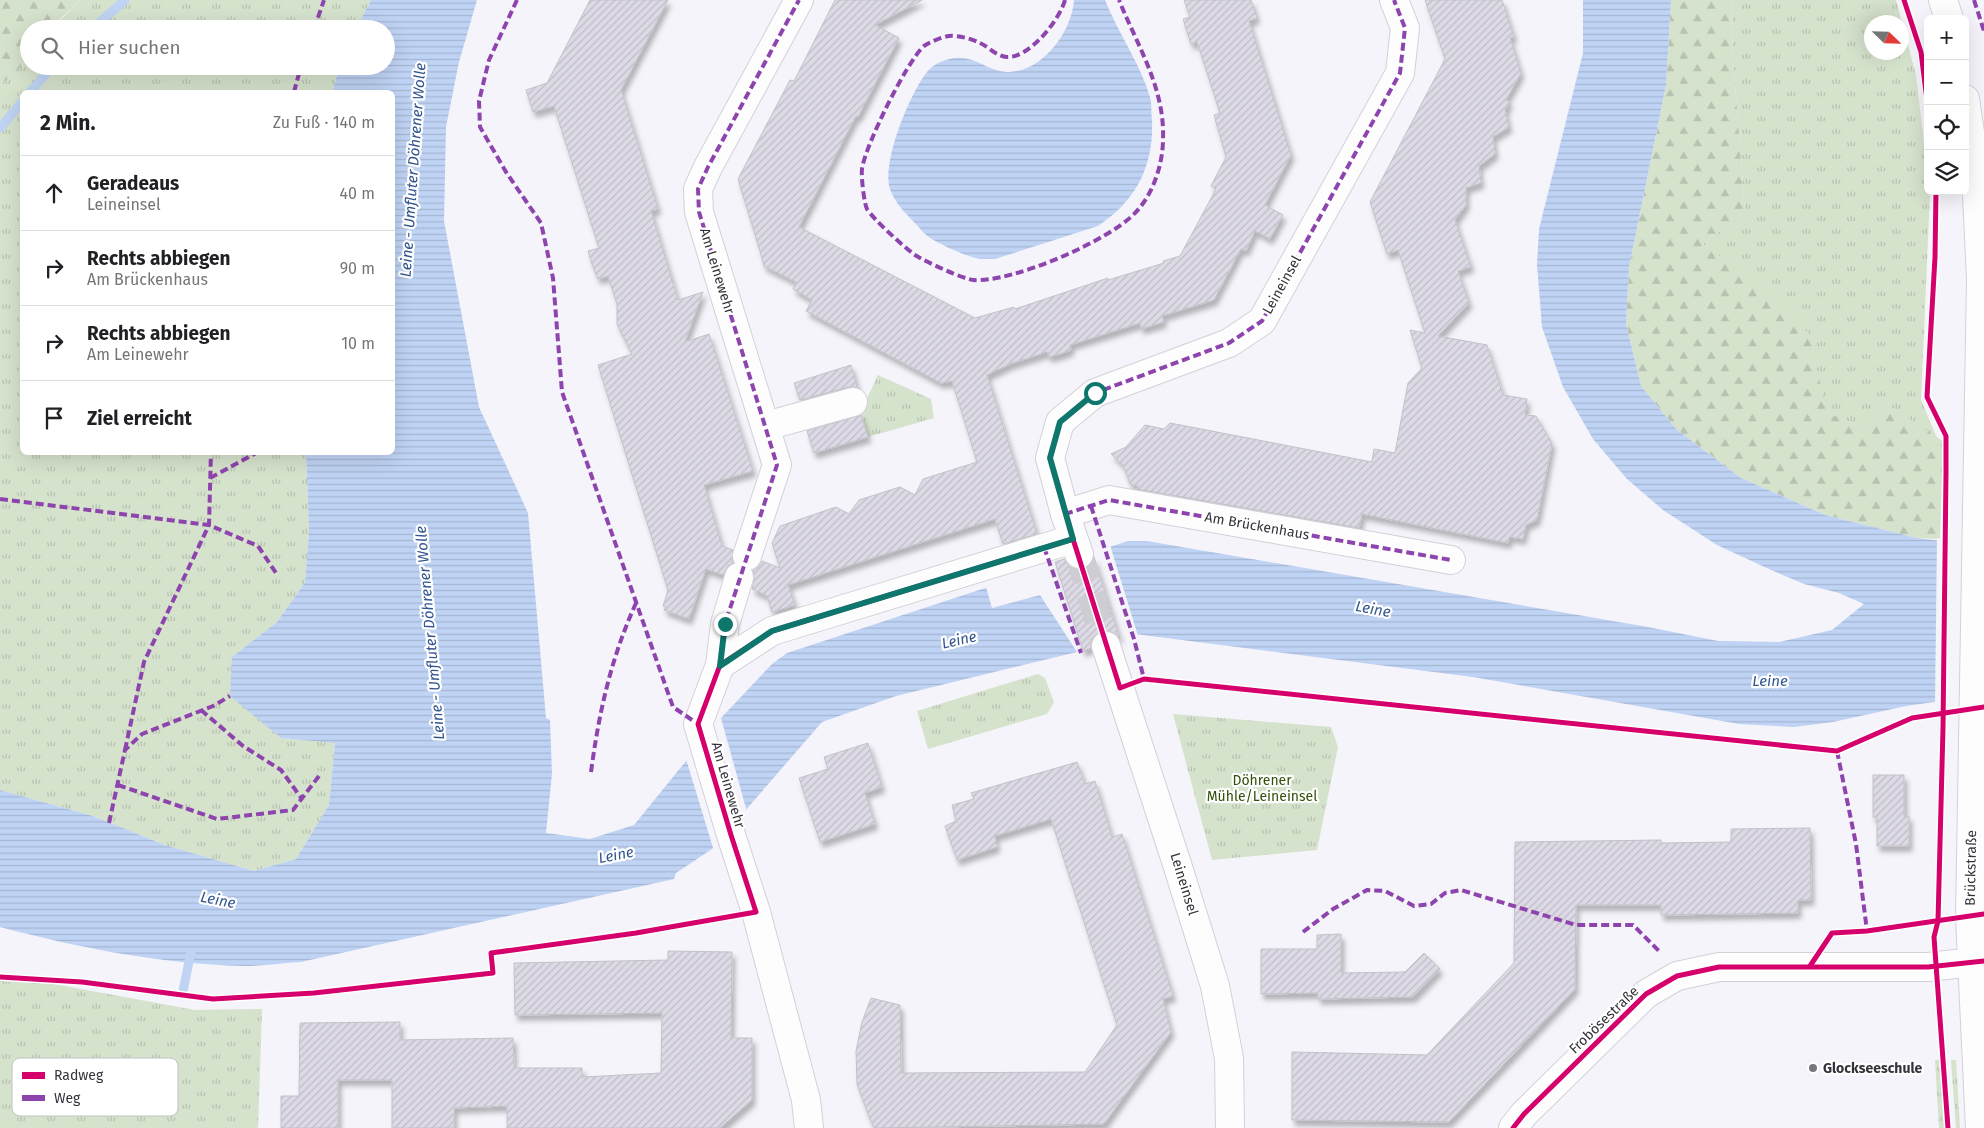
<!DOCTYPE html>
<html lang="de">
<meta charset="utf-8">
<style>
body{margin:0;font-family:"Fira Sans",sans-serif;background:#f6f6f6;color:#202124}
.controls{position:absolute;right:15px;top:15px;display:grid;overflow:hidden;border-radius:8px;box-shadow:0 5px 20px #0002}
.controls button{width:45px;height:45px;display:grid;place-items:center;padding:0;border:0;border-bottom:1px solid #e0e0e0;background:#fff;color:#202124;font:25px sans-serif}
.compass{position:absolute;left:1864px;top:15px;width:45px;height:45px;border-radius:50%;background:#fff;box-shadow:0 5px 20px #0002;rotate:113deg}
.stop{position:absolute;width:15px;height:15px;margin:-11px;border:4px solid #0f766e;border-radius:50%;background:#fff}
.stop.end{background:#0f766e;border-color:#fff;box-shadow:0 1px 5px #0008}
.list{margin:0;padding:0;list-style:none}
h2{display:flex;justify-content:space-between;align-items:center;height:65px;margin:0;padding:0 20px;font-size:21px}
h2 small{font-size:16px;font-weight:400;color:#757577}
.list li{display:grid;grid-template-columns:32px 1fr auto;gap:15px;align-items:center;box-sizing:border-box;height:75px;padding:0 20px;border-top:1px solid #e0e0e0}
.list b{display:block;font-size:19px;white-space:nowrap}
.list p{margin:0;font-size:16px;white-space:nowrap;color:#757577}
.list em{font-size:16px;font-style:normal;color:#757577}
.icon{flex:none;width:28px;height:28px;fill:none;stroke:currentColor;stroke-width:2;stroke-linecap:round;stroke-linejoin:round}
.map{position:relative;flex:none;width:1984px;height:1128px;overflow:hidden}
.search{position:absolute;background:#fff;box-shadow:0 5px 20px #0002;left:20px;top:20px;width:375px;height:55px;display:flex;align-items:center;gap:12px;box-sizing:border-box;padding:0 18px;border-radius:28px;color:#757577;font-size:19px}
.panel{position:absolute;background:#fff;box-shadow:0 5px 20px #0002;left:20px;top:90px;width:375px;height:365px;border-radius:8px}
.map>svg:first-child{display:block}
.grass{fill:url(#grass-tufts);fill-rule:evenodd}
.forest{fill:url(#forest-firs)}
.water{fill:url(#water-rules)}
.pier{fill:#f5f4fa}
.lines{fill:none;stroke-linecap:round;stroke-linejoin:round}
.stream{stroke:#bfd3f4;stroke-width:9}
.building{fill:url(#building-hatch);stroke:#c3c1c8;filter:url(#shadow)}
.minor-tunnel{stroke:#cfcdd4;stroke-width:28;stroke-dasharray:28 14;stroke-linecap:butt}
.minor-casing{stroke:#d3d1d8;stroke-width:30}
.minor{stroke:#fefdfe;stroke-width:28}
.quiet{stroke:#8e44ad;stroke-width:4;stroke-dasharray:8 4;stroke-linecap:butt}
.cycleway-casing{stroke:#fff;stroke-width:8}
.cycleway{stroke:#d6006c;stroke-width:5}
.route{stroke:#0f766e;stroke-width:6}
.poi-dot{fill:#78767e;stroke:#fff;stroke-width:2}
.labels{text-anchor:middle;dominant-baseline:central;stroke-width:4.5;stroke-linejoin:round;paint-order:stroke}
.street-label{font-size:14px;fill:#35323b;stroke:#fff}
.park-label{font-size:14px;fill:#314f07;stroke:#fff}
.poi-label{font-size:14px;font-weight:bold;fill:#35323b;stroke:#fff;text-anchor:start}
.water-label{font-size:15px;font-style:italic;fill:#33568e;stroke:#fff}
.key{fill:#fff;stroke:#c2c2c4;stroke-width:1}
.key-label{font-size:14px;fill:#35323b}
</style>
<div class="map">
<svg width="1984" height="1128" viewBox="0 0 1984 1128">
<defs>
<pattern id="grass-tufts" width="24" height="20" patternUnits="userSpaceOnUse" patternTransform="scale(1.25)"><rect width="24" height="20" fill="#d5e2cc"/><path d="M3 7l-1-3M5 7V3M7 7l1-3M15 17l-1-3M17 17v-4M19 17l1-3" fill="none" stroke="#b7c2b0"/></pattern>
<pattern id="forest-firs" width="22" height="20" patternUnits="userSpaceOnUse" patternTransform="scale(1.25)"><rect width="22" height="20" fill="#d5e2cc"/><path d="M5 1l3.5 6h-7zM16 11l3.5 6h-7z" fill="#b7c2b0"/></pattern>
<pattern id="water-rules" width="6" height="5" patternUnits="userSpaceOnUse" patternTransform="scale(1.25)"><rect width="6" height="5" fill="#bfd3f4"/><path d="M0 2.5h6" fill="none" stroke="#a5b6d2"/></pattern>
<pattern id="building-hatch" width="6" height="6" patternUnits="userSpaceOnUse" patternTransform="scale(1.25)"><rect width="6" height="6" fill="#dddae6"/><path d="M-1 1l2-2M0 6l6-6M5 7l2-2" fill="none" stroke="#bebcc6"/></pattern>
<filter id="shadow"><feDropShadow dx="3" dy="5.5" stdDeviation="2.5" flood-color="#0004"/></filter>
</defs>
<rect width="100%" height="100%" fill="#f5f4fa"/>
<g class="grass">
<path d="M81,0h290l-15,29h-305z"/>
<path d="M1733,0h163l20,75 12,102v14l2,2 -9,207 16,38 -49,-33 -22,24 -41,-17 -15,-77 -107,-91 42,-32 -14,-181zM1872,22h30v30h-30z"/>
<path d="M29,56v10h311l-8,26h-310v360l284,1 3,78 -4,51 -28,40 -45,35 49,81 54,4 -6,63 -33,54 -42,12 -89,-26 -72,-29 -93,-26v-706l14,-9z"/>
<path d="M878,375l53,24 3,19 -66,19 -8,-24z"/>
<path d="M1038,674l7,4 9,24 -7,12 -119,35 -11,-38z"/>
<path d="M1173,714l158,13 7,20 -21,103 -105,10z"/>
<path d="M0,974l195,36 67,-1 -4,119h-258z"/>
<path d="M1935,1060h6l5,68h-7z"/>
<path d="M1951,1060h5l4,68h-4z"/>
</g>
<g class="forest">
<path d="M0,0h81l-32,29h-20v27l-15,19 -14,9z"/>
<path d="M1671,0h62l-2,31 14,181 -42,32 76,56 31,35 16,77 40,17 22,-24 55,36 -3,98 -23,-1 -92,-23 -84,-37 -65,-49 -35,-43 -15,-62 3,-57 37,-182z"/>
</g>
<g class="water">
<path d="M371,0h106l-18,62 -13,65 -2,94 35,186 49,106 18,205 4,2 2,54 -6,59 44,6 44,-14 87,-107 51,-54 15,-11 341,-112h19l501,86 70,14 61,1 53,-12 32,-26 -25,-11 -35,-9 -33,-14 -54,-25 -54,-35 -36,-31 -34,-40 -30,-52 -21,-60 -5,-62 2,-36 44,-176v-53h88l-5,85 -37,182 -3,57 15,62 35,43 65,49 84,37 92,23 67,8v149l-78,11 -73,16 -39,5 -55,-3 -266,-47 -338,-43 -58,18 -181,44 -74,26 -110,127 -36,24 -2,6 -373,83c-19,1 -38,4 -57,4 -83,-2 -164,-18 -244,-39v-137l93,26 72,29 89,26 42,-12 33,-54 6,-62 -54,-5 -51,-42 2,-39 45,-35 28,-40 4,-51 -3,-78 86,-1v-360h-60l8,-26h46v-37h-30z"/>
<path d="M1074,0h31c13,33 35,63 45,97 2,7 1,16 2,23 2,46 -16,81 -54,106l-103,33c-5,0 -10,0 -15,0 -13,-2 -50,-18 -58,-28 -11,-13 -27,-26 -32,-42 -9,-26 20,-96 37,-117 5,-6 12,-10 19,-12 25,-9 39,11 62,12 34,0 64,-40 66,-72z"/>
</g>
<g class="pier">
<path d="M1937,538l47,6v153l-49,7z"/>
<path d="M1110,545l28,91 -61,16 -37,-57 -48,13 -6,-21z"/>
<path d="M721,718l26,94 -33,39 -28,-92 24,-32z"/>
</g>
<g class="lines">
<g class="stream">
<path d="M92,29l33,-29"/>
<path d="M30,92l23,-26"/>
<path d="M0,128l22,-26"/>
<path d="M183,991l8,-39"/>
</g>
</g>
<g class="building">
<path d="M590,0h78l-47,90 37,119 -7,2 27,89 25,-8 -18,50 24,-8 44,137 -49,14 18,61 11,4 -1,9 1,4 -5,3 -5,9 -17,-6 -17,50 -25,-9 2,-3 -3,-1 5,-16 -70,-225 34,-11 -15,-30v-20l-9,-28 -10,3 -6,-15 -4,-13 11,-3 -45,-142 -21,6 -7,-22 21,-7z"/>
<path d="M835,0h87l-47,25 24,13 -41,79 -2,-1 -57,111 176,91 39,-11 1,2 93,-31v2l56,-17 -1,-2 17,-5 36,-67 -5,-3 15,-29 -12,-42 6,-2 -23,-71 -6,2 -8,-25 7,-2 -6,-17h67l6,18 -8,3 42,134 -26,50 18,10 -13,24 -15,-8 -9,20 -5,-2 -27,51 -52,16 2,6 -23,7 -1,-6 -70,22 1,5 -11,4 -11,3 -2,-5 -37,12 -23,11 50,159 -34,10 -8,-25 -207,66 7,20 -23,7 -5,-16 -15,-7 2,-8 -1,-11 5,-3 4,-6 18,7 -8,-25 8,-17 56,-19 13,7 10,-14 41,-13 15,8 8,-16 54,-17 -25,-81 -11,2 -135,-72 6,-11 -19,-11 3,-7 -32,-16 -4,-15 -22,-72 52,-99 4,1z"/>
<path d="M1425,0h77l12,37 -4,1 11,35 -15,27 4,2 -5,8 4,17 -16,10 2,17 -16,12 2,17 -15,5v17l-11,15 16,47 -13,4 11,32 -31,33 49,9 16,50 24,4 -2,16 11,1 16,28 -15,76 -11,5 -3,14 -13,-2 -2,6 -146,-29 -3,14 -222,-39 1,-3 -8,-2 -7,-19 -12,-11 15,-7 19,-22 19,4 6,-6 202,39 2,-13 21,4 13,-70 14,-15 -12,-38 15,3 -27,-83 -11,4 -17,-52 75,-143z"/>
<path d="M851,365l6,22h-8l-49,13 -6,-17z"/>
<path d="M861,415l7,22 -54,16 -7,-22z"/>
<path d="M1094,557l26,82 -10,-8h-8l-8,5 -3,6v6l-8,3 -28,-89 9,-3 5,7 7,3h8l6,-4z"/>
<path d="M868,743l14,44 -17,6 10,31 -55,18 -21,-64 29,-9 -4,-12z"/>
<path d="M1077,762l8,22 10,-3 17,56 10,-3 51,162 -10,3 8,33 -67,92 -229,4 -4,-6 -14,-38 -1,-33 6,-29 9,-24 29,7 1,68 184,-1 32,-47 -66,-206 -56,17 2,11 -40,13 -12,-34 11,-5 -4,-16 22,-6 -3,-6z"/>
<path d="M1873,775h31v41h5v30h-32v-29h-4z"/>
<path d="M1810,828l1,72h-13v13l-137,2v-10h-85l-1,84 -126,133 -157,-2v-68l135,3 87,-92 1,-121 146,-2v3l70,-1v-13z"/>
<path d="M1341,934v39l64,-1 19,-19 16,16 -27,28 -95,2v-6l-57,1v-45h56v-14z"/>
<path d="M668,951l64,1 -1,86h21v62l-32,28h-213v-22l-53,2v20h-62v-48h-54v48h-57v-32h18l1,-73 100,-1v18l113,-2 1,30h68v9l79,-4 1,-60 -147,2 -1,-52 154,-3z"/>
</g>
<g class="lines">
<path class="minor-tunnel" d="M1079,554l27,92"/>
<defs>
<g id="minor">
<path d="M1943,0l6,19"/>
<path d="M1965,99l11,74 5,106 -11,638 10,211"/>
<path d="M766,426l87,-24"/>
<path d="M1065,514l44,-14 342,60"/>
<path d="M1079,554l-14,-40 -15,-56 10,-36 35,-29 134,-50 33,-22 138,-248 5,-45 -11,-28"/>
<path d="M747,556l30,-91 -78,-253 -1,-23 10,-22 91,-167"/>
<path d="M739,577l-14,47 -5,41 -22,59 33,111 25,77 50,188 3,28"/>
<path d="M1106,646l71,218 38,122 14,72 1,70"/>
<path d="M720,665l52,-34 301,-92"/>
<path d="M1513,1128l11,-14 122,-120 31,-18 42,-9h209l56,-6"/>
</g>
</defs>
<use href="#minor" class="minor-casing"/>
<use href="#minor" class="minor"/>
<g class="quiet">
<path d="M517,0l-28,60 -10,41 1,26 26,45 35,51 12,55 9,114 111,315 25,17 1,-4"/>
<path d="M1065,0c-5,19 -35,58 -58,57 -11,-1 -18,-10 -27,-14 -8,-4 -22,-8 -31,-7 -7,1 -19,6 -25,10 -17,15 -59,100 -62,123 -1,7 2,34 5,40 6,10 38,39 48,46 9,6 48,24 58,25 38,3 136,-39 162,-67 18,-18 28,-49 28,-74 2,-51 -26,-94 -44,-139"/>
<path d="M1974,0l10,31"/>
<path d="M314,29l10,-29"/>
<path d="M294,92l7,-26"/>
<path d="M210,478l48,-26"/>
<path d="M0,499l209,26 49,21 18,27"/>
<path d="M1091,506l43,133 10,40"/>
<path d="M1065,514l44,-14 342,60"/>
<path d="M1074,543l-24,-85 10,-36 35,-29 134,-50 33,-22 138,-248 5,-45 -11,-28"/>
<path d="M1044,547l37,106"/>
<path d="M719,667l6,-43 52,-159 -78,-253 -1,-23 10,-22 91,-167"/>
<path d="M201,710l42,36 38,24 21,29"/>
<path d="M125,750l19,-88 65,-137 2,-73"/>
<path d="M1837,751l19,93 11,87"/>
<path d="M591,772c8,-60 20,-114 45,-169"/>
<path d="M118,785l99,34 76,-9 26,-34"/>
<path d="M109,823l16,-73 17,-16 71,-28 17,-10"/>
<path d="M1303,932l30,-23 34,-19 18,1 29,15 17,-2 14,-11 16,-3 115,35h57l27,27"/>
</g>
<defs>
<g id="cycleway">
<path d="M1904,0l17,52 7,56"/>
<path d="M1936,191l-1,66 -8,140 19,39v38l-3,254 -5,193 -4,16 14,191"/>
<path d="M1810,966l22,-33 35,-2 117,-17"/>
<path d="M0,977l82,5 131,17 101,-6 179,-20 -2,-20 145,-20 120,-21 -25,-77 -33,-111 22,-59 52,-34 301,-92 47,149 24,-9 693,72 75,-33 72,-11"/>
<path d="M1513,1128l11,-14 122,-120 31,-18 42,-9h209l56,-6"/>
</g>
</defs>
<use href="#cycleway" class="cycleway-casing"/>
<use href="#cycleway" class="cycleway"/>
</g>
<g class="lines">
<path class="route" d="M725,624l-5,42 52,-35 301,-92 -23,-81 10,-36 35,-29"/>
</g>
<circle class="poi-dot" cx="1813" cy="1068" r="5"/>
<g class="labels">
<g class="street-label">
<text transform="translate(717 271) rotate(73)">Am Leinewehr</text>
<text transform="translate(1282 285) rotate(-61)">Leineinsel</text>
<text transform="translate(1257 526) rotate(10)">Am Brückenhaus</text>
<text transform="translate(728 785) rotate(74)">Am Leinewehr</text>
<text transform="translate(1971 868) rotate(-89)">Brückstraße</text>
<text transform="translate(1184 884) rotate(73)">Leineinsel</text>
<text transform="translate(1604 1020) rotate(-44)">Frobösestraße</text>
</g>
<g class="park-label">
<text x="1262" y="780">Döhrener<tspan x="1262" dy="16">Mühle/Leineinsel</tspan></text>
</g>
<g class="poi-label">
<text x="1823" y="1068">Glockseeschule</text>
</g>
<g class="water-label">
<text transform="translate(413 170) rotate(-86)">Leine - Umfluter Döhrener Wolle</text>
<text transform="translate(1373 609) rotate(10)">Leine</text>
<text transform="translate(430 633) rotate(-95)">Leine - Umfluter Döhrener Wolle</text>
<text transform="translate(959 640) rotate(-13)">Leine</text>
<text x="1770" y="681">Leine</text>
<text transform="translate(616 855) rotate(-11)">Leine</text>
<text transform="translate(218 900) rotate(11)">Leine</text>
</g>
</g>
<rect x="12" y="1058" width="166" height="58" rx="8" class="key"/>
<rect x="22" y="1072" width="23" height="7" fill="#d6006c"/>
<rect x="22" y="1095" width="23" height="6" fill="#8e44ad"/>
<g class="key-label">
<text x="54" y="1080">Radweg</text>
<text x="54" y="1103">Weg</text>
</g>
</svg>
<div class="controls">
<button>+</button>
<button>−</button>
<button><svg class="icon" aria-label="locate" viewBox="0 0 24 24"><circle cx="12" cy="12" r="6"/><path d="M12 2v4M12 18v4M2 12h4M18 12h4"/></svg></button>
<button><svg class="icon" aria-label="layers" viewBox="0 0 24 24"><path d="M12 4l9 5-9 5-9-5zM3 14l9 5 9-5"/></svg></button>
</div>
<svg class="compass" viewBox="-18 -18 36 36"><path d="M0-13l5 13h-10z" fill="#e53935"/><path d="M0 13l5-13h-10z" fill="#757577"/></svg>
<div class="stop" style="left:1095px;top:393px"></div>
<div class="stop end" style="left:725px;top:624px"></div>
<div class="search"><svg class="icon" aria-label="search" viewBox="0 0 24 24"><circle cx="10" cy="10" r="6"/><path d="M15 15l6 6"/></svg>Hier suchen</div>
<section class="panel">
<h2>2 Min.<small>Zu Fuß · 140 m</small></h2>
<ul class="list">
<li><svg class="icon" aria-label="ahead" viewBox="0 0 24 24"><path d="M12 20V5M6 11l6-6 6 6"/></svg><div><b>Geradeaus</b><p>Leineinsel</p></div><em>40 m</em></li>
<li><svg class="icon" aria-label="right" viewBox="0 0 24 24"><path d="M7 20v-9h11M14 6l5 5-5 5"/></svg><div><b>Rechts abbiegen</b><p>Am Brückenhaus</p></div><em>90 m</em></li>
<li><svg class="icon" aria-label="right" viewBox="0 0 24 24"><path d="M7 20v-9h11M14 6l5 5-5 5"/></svg><div><b>Rechts abbiegen</b><p>Am Leinewehr</p></div><em>10 m</em></li>
<li><svg class="icon" aria-label="arrive" viewBox="0 0 24 24"><path d="M6 21V4h12l-3 4 3 4H6"/></svg><div><b>Ziel erreicht</b></div></li>
</ul>
</section>
</div>
